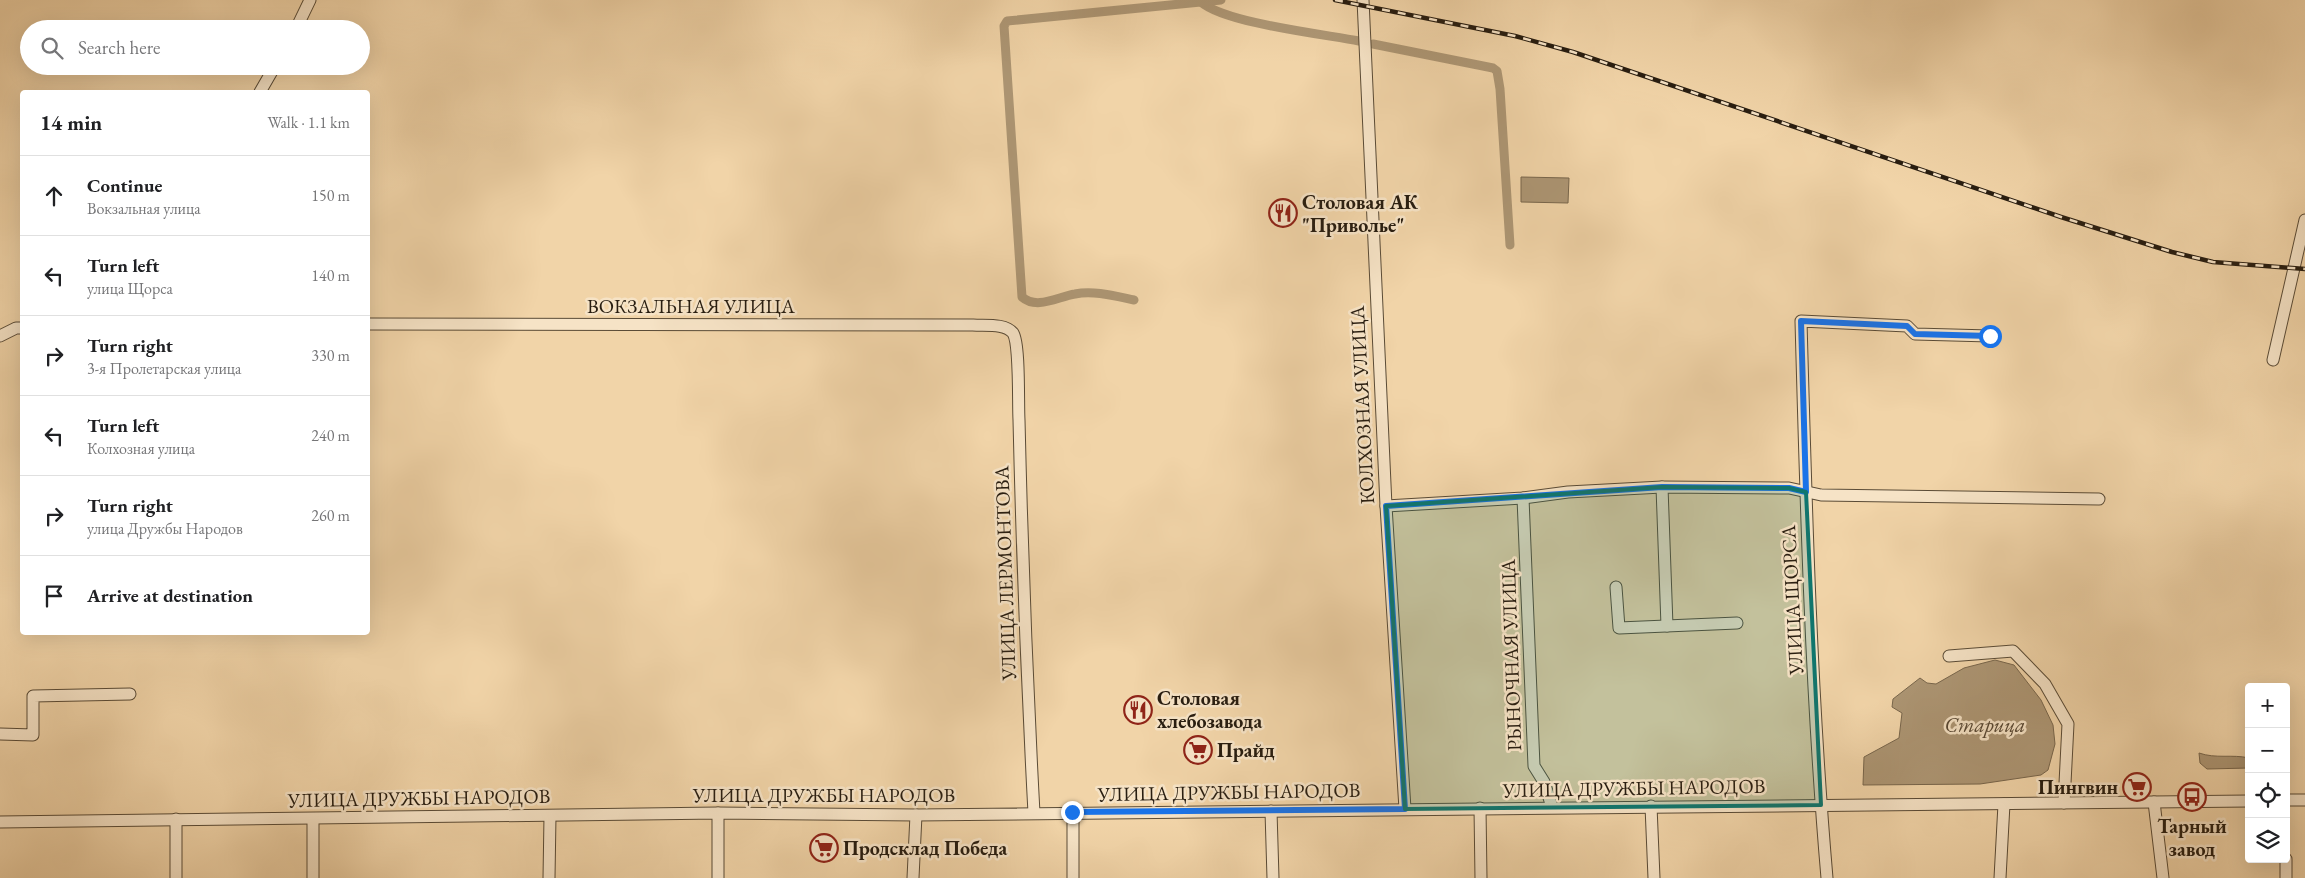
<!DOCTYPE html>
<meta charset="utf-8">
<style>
body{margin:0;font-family:"EB Garamond",serif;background:#f6f6f6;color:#202124}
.controls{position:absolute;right:15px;bottom:15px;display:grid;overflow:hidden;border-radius:5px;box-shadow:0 5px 20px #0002}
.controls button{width:45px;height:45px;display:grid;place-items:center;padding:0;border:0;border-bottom:1px solid #e0e0e0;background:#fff;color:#202124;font:25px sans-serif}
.stop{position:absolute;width:15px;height:15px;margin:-11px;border:4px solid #1a73e8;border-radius:50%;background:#fff}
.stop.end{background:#1a73e8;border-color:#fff;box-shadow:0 1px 5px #0008}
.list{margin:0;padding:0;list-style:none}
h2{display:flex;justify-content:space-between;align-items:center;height:65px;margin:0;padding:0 20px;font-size:21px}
h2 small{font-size:16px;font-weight:400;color:#757577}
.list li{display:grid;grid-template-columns:32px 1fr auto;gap:15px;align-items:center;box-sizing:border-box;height:80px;padding:0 20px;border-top:1px solid #e0e0e0}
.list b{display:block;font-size:19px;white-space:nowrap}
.list p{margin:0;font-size:16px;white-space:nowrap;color:#757577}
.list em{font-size:16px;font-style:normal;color:#757577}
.icon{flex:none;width:28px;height:28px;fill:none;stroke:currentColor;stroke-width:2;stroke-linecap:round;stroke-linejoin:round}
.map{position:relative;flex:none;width:2305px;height:878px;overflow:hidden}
.search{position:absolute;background:#fff;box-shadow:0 5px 20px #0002;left:20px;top:20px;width:350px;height:55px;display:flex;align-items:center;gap:12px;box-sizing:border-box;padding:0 18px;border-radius:28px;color:#757577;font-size:19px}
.panel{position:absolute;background:#fff;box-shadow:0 5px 20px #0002;left:20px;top:90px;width:350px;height:545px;border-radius:5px}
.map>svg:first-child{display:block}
.water{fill:#ad9674;stroke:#78664c}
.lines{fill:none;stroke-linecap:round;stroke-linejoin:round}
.canal{stroke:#ad9674;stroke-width:9}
.minor-casing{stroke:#5a4b36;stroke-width:13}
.minor{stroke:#f6e3c6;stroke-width:11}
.rail-casing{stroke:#281d10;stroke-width:4.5}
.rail{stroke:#f6e3c6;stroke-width:2.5;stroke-dasharray:8;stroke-linecap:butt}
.route{stroke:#1a73e8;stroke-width:6}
.marked{fill:#0f766e;fill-opacity:0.2;stroke:#0f766e;stroke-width:4;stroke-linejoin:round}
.labels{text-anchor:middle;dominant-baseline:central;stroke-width:5;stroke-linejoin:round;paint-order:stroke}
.poi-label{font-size:20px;font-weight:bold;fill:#281d10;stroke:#f6e3c6;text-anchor:start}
.street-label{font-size:20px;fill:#281d10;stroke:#f6e3c6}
.water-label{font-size:21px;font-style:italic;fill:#574733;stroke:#f6e3c6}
</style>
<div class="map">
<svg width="2305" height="878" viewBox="0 0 2305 878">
<rect width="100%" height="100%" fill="#f1d4a8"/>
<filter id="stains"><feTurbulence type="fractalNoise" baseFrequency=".004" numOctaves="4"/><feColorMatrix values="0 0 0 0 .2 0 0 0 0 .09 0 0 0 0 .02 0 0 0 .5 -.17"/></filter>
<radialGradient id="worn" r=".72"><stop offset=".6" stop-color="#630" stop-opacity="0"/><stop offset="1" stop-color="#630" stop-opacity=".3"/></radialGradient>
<g class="water">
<path d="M1521,177l48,1 -1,25 -47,-1z"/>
<path d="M1995,660l19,5 27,35 12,25 2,19 -7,26 -7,5 -61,9 -117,1 1,-28 35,-19 3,-25 -10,-6 1,-8 27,-21 7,5 9,1 28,-16z"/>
<path d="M2199,753c17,6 33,1 50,5v10l-42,1 -7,-6z"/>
</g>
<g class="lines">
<g class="canal">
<path d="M1201,2c24,21 121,32 158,39"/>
<path d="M1373,44l120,24 4,3 3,18 10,156"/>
<path d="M1134,300c-19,-4 -41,-10 -59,-6 -18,3 -38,16 -53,3l-18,-271 3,-5 214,-21"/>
</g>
<defs>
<g id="minor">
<path d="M1363,0l23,506 19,303"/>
<path d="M296,29l14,-29"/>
<path d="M260,92l15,-26"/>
<path d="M368,324l605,1c12,1 32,-2 40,8 7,11 5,71 6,87 3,131 8,262 15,393"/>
<path d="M0,336l16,-8h6"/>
<path d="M2273,360l32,-140"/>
<path d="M1662,487l5,139"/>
<path d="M1523,498l11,268 10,16 8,25"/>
<path d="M1386,506l137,-8 45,-6 94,-5 127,1 32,7 278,4"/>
<path d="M1616,587l3,41 118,-5"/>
<path d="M1949,656l64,-5 32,33 23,40 -4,79"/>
<path d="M0,734l33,1v-39l97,-2"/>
<path d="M2286,800h19"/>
<path d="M2154,802l9,76"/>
<path d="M1651,806l3,72"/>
<path d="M1480,808l1,70"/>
<path d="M1271,811l2,67"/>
<path d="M718,813v65"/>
<path d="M1073,813v65"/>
<path d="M0,822l718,-9 198,2 1333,-14"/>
<path d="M2286,859v19"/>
<path d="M176,878v-59"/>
<path d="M313,878v-59"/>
<path d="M549,878l1,-62"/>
<path d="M913,878l3,-63"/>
<path d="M1827,878c-16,-185 -21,-372 -26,-557l106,5 8,8 75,2"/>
<path d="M2000,878l4,-74"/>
</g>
</defs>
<use href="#minor" class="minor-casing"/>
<use href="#minor" class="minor"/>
<defs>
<path id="rail" d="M1335,0l180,36 58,16 488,165 111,35 41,10 92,7"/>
</defs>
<use href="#rail" class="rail-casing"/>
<use href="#rail" class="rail"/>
</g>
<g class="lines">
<path class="route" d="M1072,812l333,-3 -19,-303 276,-19 127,1 17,4 -5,-171 106,5 8,8 75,2"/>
</g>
<path class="marked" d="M1662,487l127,1 17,4 15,313 -416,4 -19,-303z"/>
<defs>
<symbol id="restaurant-ring" viewBox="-11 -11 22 22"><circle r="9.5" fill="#f6e3c6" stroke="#8f2418" stroke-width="1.5"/><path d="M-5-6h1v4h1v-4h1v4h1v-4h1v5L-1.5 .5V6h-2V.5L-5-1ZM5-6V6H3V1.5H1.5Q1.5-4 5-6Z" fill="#8f2418"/></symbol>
<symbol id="supermarket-ring" viewBox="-11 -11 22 22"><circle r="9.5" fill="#f6e3c6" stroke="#8f2418" stroke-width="1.5"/><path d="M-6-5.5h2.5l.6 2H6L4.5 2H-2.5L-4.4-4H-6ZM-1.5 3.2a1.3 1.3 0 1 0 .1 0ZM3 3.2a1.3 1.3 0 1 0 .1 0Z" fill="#8f2418"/></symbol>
<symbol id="bus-ring" viewBox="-11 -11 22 22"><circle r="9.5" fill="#f6e3c6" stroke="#8f2418" stroke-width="1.5"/><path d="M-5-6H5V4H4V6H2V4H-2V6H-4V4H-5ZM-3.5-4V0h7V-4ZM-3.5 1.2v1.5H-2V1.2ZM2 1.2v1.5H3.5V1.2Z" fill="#8f2418"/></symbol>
</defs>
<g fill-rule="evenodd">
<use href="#restaurant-ring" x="1267" y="197" width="32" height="32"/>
<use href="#restaurant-ring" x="1122" y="694" width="32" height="32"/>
<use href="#supermarket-ring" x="1182" y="734" width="32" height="32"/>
<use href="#supermarket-ring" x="2121" y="771" width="32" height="32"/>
<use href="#bus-ring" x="2176" y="781" width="32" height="32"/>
<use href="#supermarket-ring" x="808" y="832" width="32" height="32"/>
</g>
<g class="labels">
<g class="poi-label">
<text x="1302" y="202">Столовая АК<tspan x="1302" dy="23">"Приволье"</tspan></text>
<text x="1157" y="698">Столовая<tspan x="1157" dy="23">хлебозавода</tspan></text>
<text x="1217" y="750">Прайд</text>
<text x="2118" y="787" text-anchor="end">Пингвин</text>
<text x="2192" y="826" text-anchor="middle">Тарный<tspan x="2192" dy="23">завод</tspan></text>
<text x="843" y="848">Продсклад Победа</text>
</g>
<g class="street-label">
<text x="691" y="306">ВОКЗАЛЬНАЯ УЛИЦА</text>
<text transform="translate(1362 405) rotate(-93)">КОЛХОЗНАЯ УЛИЦА</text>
<text transform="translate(1005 573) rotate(-92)">УЛИЦА ЛЕРМОНТОВА</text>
<text transform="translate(1792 600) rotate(-93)">УЛИЦА ЩОРСА</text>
<text transform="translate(1511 655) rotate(-92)">РЫНОЧНАЯ УЛИЦА</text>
<text transform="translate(1634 788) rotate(-1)">УЛИЦА ДРУЖБЫ НАРОДОВ</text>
<text transform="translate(1229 792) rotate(-1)">УЛИЦА ДРУЖБЫ НАРОДОВ</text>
<text x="824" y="795">УЛИЦА ДРУЖБЫ НАРОДОВ</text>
<text transform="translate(419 798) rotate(-1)">УЛИЦА ДРУЖБЫ НАРОДОВ</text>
</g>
<g class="water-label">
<text x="1985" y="724">Старица</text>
</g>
</g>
<rect width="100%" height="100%" filter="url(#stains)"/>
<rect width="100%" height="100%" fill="url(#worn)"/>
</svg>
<div class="controls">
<button>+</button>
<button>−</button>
<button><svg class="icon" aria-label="locate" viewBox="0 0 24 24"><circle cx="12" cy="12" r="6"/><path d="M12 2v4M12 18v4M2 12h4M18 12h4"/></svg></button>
<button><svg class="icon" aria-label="layers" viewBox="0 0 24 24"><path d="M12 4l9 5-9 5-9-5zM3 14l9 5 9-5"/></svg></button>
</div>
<div class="stop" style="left:1990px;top:336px"></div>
<div class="stop end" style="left:1072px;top:812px"></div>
<div class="search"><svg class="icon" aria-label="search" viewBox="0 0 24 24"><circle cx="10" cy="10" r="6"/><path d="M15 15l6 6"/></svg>Search here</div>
<section class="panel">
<h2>14 min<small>Walk · 1.1 km</small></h2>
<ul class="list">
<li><svg class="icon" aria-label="ahead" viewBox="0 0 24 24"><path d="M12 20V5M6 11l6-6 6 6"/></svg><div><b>Continue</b><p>Вокзальная улица</p></div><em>150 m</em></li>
<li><svg class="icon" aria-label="left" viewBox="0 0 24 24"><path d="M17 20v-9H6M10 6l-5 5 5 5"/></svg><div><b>Turn left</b><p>улица Щорса</p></div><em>140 m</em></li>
<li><svg class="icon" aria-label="right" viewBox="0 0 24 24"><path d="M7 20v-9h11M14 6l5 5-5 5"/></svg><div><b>Turn right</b><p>3-я Пролетарская улица</p></div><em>330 m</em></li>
<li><svg class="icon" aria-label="left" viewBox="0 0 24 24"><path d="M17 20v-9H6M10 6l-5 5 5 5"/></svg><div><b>Turn left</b><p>Колхозная улица</p></div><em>240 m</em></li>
<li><svg class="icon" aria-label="right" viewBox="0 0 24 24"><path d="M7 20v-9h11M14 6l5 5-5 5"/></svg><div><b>Turn right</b><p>улица Дружбы Народов</p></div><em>260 m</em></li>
<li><svg class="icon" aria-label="arrive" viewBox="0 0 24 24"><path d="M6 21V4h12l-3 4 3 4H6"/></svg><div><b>Arrive at destination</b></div></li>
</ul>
</section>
</div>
